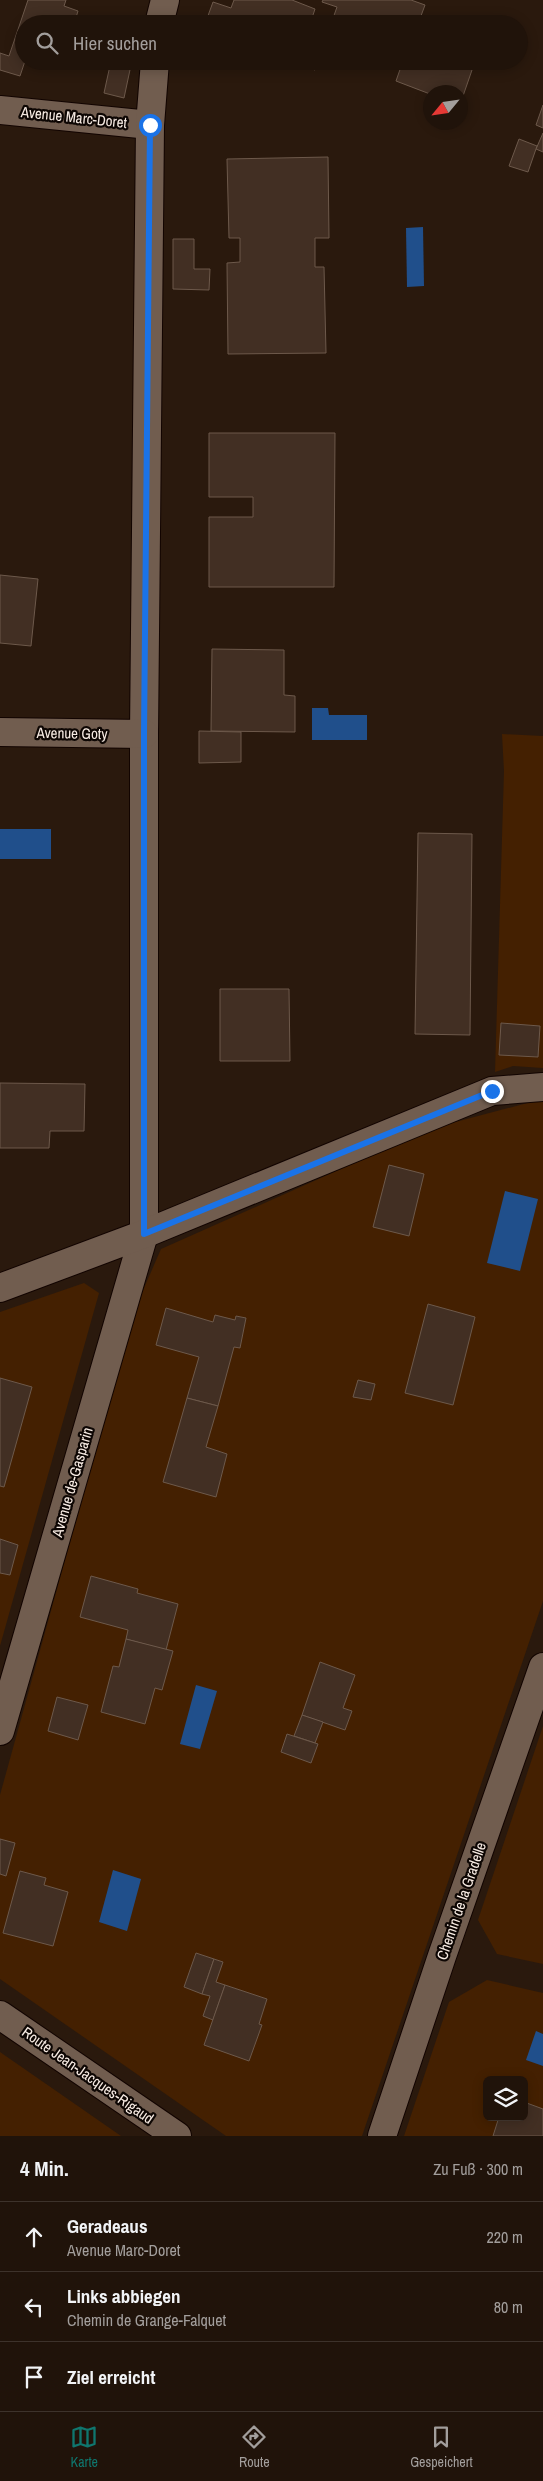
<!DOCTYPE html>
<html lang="de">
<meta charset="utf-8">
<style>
body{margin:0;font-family:"Archivo Narrow",sans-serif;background:#2d2018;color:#f1f3f6}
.controls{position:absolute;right:15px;bottom:15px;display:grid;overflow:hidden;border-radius:8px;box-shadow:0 2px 12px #0003}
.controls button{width:45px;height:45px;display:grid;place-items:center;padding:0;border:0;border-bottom:1px solid #3d322b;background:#20130a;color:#f1f3f6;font:25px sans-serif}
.compass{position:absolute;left:423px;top:85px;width:45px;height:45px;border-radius:50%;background:#20130a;box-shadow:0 2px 12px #0003;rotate:241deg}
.stop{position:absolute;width:15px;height:15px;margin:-11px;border:4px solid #1a73e8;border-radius:50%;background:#fff}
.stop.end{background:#1a73e8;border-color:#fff;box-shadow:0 1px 5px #0008}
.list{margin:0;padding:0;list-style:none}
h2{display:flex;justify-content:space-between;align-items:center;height:65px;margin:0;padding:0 20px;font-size:21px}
h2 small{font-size:16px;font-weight:400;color:#a29e9c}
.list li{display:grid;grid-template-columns:32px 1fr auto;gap:15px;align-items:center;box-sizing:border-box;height:70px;padding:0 20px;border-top:1px solid #3d322b}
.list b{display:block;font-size:19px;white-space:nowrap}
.list p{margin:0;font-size:16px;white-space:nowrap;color:#a29e9c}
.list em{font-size:16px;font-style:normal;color:#a29e9c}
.icon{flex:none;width:28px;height:28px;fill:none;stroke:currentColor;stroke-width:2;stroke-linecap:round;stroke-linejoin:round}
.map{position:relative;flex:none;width:543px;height:2136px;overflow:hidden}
.search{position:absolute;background:#20130a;box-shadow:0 2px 12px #0003;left:15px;right:15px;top:15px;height:55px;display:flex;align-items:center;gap:12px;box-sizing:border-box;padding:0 18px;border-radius:28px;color:#a29e9c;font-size:19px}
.sheet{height:275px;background:#20130a}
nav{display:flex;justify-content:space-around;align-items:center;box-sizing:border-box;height:70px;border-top:1px solid #3d322b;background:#20130a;font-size:14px;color:#a29e9c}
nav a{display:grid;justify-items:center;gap:2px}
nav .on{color:#0f766e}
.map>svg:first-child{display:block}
.green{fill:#442001;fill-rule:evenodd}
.water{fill:#204f8b}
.building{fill:#422f23;stroke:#6d594b}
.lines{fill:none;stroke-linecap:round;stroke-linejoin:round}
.street-casing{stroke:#120400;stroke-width:30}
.secondary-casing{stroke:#120400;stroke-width:30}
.street{stroke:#715d4f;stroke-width:28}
.secondary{stroke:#715d4f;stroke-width:28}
.route{stroke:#1a73e8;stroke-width:6}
.labels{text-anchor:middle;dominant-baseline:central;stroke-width:4.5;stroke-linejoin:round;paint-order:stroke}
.street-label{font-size:15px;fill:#f8ece4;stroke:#0d0603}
</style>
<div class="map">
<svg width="543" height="2136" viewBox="0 0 543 2136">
<rect width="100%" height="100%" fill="#2a190d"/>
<g class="green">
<path d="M502,734l41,2v332l-30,-2 -18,6 9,-301z"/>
<path d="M535,1101h8v500l-181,535h-136l-226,-157v-184l134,-484 27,-62 272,-121z"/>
<path d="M84,1283l15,10 -99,353v-334z"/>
<path d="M543,1726v238l-46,-10 -19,-34z"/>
<path d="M487,1980l56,13v143h-139l45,-134zM487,2080h37v37h-37z"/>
<path d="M0,2052l121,84h-121z"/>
</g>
<g class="water">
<path d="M423,227l1,59 -17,1 -1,-59z"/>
<path d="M312,708h16l1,7h38v25h-55z"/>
<rect x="0" y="829" width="51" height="30"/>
<path d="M505,1191l33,8 -18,72 -33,-8z"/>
<path d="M196,1685l21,6 -17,58 -20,-5z"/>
<path d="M113,1870l28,9 -14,52 -28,-9z"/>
<path d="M536,2031l7,3v32l-17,-6z"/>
</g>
<g class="building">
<path d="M28,0h38l-2,6 14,5 -4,13h-50l1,37 -5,15 -20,-6v-17l9,3z"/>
<path d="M234,0h58l23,9 -5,15h-105l8,-22 18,6z"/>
<path d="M323,0h88l14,5 -7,19h-87l6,-17 -15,-5z"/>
<path d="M111,61l20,4 -7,33 -20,-5z"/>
<path d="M279,61h39l-3,9 -20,-7 -2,4z"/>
<path d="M403,61h50l19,9 -9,26 -3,-4 -18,-3 -1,3 -11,2 -34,-13z"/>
<path d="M543,105v23l-7,-3z"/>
<path d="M543,133v19l-7,-3z"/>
<path d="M519,139l18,7 -9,26 -19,-6z"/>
<path d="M328,157l1,81h-14v29h9l2,86 -98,1 -1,-91 13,-1v-24h-11l-2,-79z"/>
<path d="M173,239h21v30h16l-1,21 -36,-1z"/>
<path d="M209,433h126l-1,154h-125v-70h44v-20h-44z"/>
<path d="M0,575l38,4 -7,67 -31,-3z"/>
<path d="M212,649l72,1v45l11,1v36l-84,-1z"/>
<path d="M199,731l42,1v30l-42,1z"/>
<path d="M418,833l54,1 -2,201 -55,-1z"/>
<path d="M220,989h69l1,72h-70z"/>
<path d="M501,1023l39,3 -2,31 -39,-2z"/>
<path d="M0,1083l85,1 -1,47h-34l-1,17h-49z"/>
<path d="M389,1165l35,9 -15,62 -36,-9z"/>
<path d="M428,1304l47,13 -22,88 -48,-12z"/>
<path d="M166,1308l47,14 2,-7 20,5 1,-4 10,2 -6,30 -6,-1 -16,59 -31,-8 12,-41 -43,-12z"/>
<path d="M0,1378l32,9 -28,100 -4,-1z"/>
<path d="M358,1380l17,4 -4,16 -18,-3z"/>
<path d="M187,1398l31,8 -12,41 21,7 -11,43 -53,-15z"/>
<path d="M0,1539l18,6 -8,30 -10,-2z"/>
<path d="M91,1576l47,13 -1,4 41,11 -12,46 -40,-11 2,-9 -48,-13z"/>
<path d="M126,1639l47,12 -11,39 -7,-2 -10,36 -44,-12 12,-46 6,1z"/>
<path d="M320,1662l35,13 -12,33 9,3 -7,19 -43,-15z"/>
<path d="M57,1697l31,8 -10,35 -30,-9z"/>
<path d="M302,1715l21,7 -8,21 -21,-7z"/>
<path d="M287,1734l31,10 -7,19 -30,-11z"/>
<path d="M0,1839l15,4 -9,33 -6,-2z"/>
<path d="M20,1871l26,7 -2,7 24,7 -15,54 -50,-13z"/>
<path d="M196,1953l18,6 -12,35 -18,-7z"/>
<path d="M214,1959l9,3 -7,20 9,3 -12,35 -10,-4 7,-20 -8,-2z"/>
<path d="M225,1985l42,14 -8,25 3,1 -13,36 -45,-16z"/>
<path d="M524,2102l19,7v27h-50l6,-19h25z"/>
</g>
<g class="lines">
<defs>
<g id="street">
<path d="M159,24l6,-24"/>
<path d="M0,110l150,15 -6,609v500l-144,497"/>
<path d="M150,125l5,-64"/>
<path d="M0,732l144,2"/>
<path d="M0,1288l144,-54 348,-143 51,-4"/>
<path d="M382,2136l60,-180 101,-289"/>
</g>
<path id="secondary" d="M0,2015l177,121"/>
</defs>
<use href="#street" class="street-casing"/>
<use href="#secondary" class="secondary-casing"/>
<use href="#street" class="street"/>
<use href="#secondary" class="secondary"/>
</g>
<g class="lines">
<path class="route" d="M150,125l-6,609v500l348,-143"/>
</g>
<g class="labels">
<g class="street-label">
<text transform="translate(74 117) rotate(6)">Avenue Marc-Doret</text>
<text transform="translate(72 733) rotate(1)">Avenue Goty</text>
<text transform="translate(72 1482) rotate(-74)">Avenue de-Gasparin</text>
<text transform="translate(461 1901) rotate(-71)">Chemin de la Gradelle</text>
<text transform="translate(88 2075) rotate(35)">Route Jean-Jacques-Rigaud</text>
</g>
</g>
</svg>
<div class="controls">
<button><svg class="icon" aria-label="layers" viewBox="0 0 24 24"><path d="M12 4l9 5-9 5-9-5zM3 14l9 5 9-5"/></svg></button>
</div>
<svg class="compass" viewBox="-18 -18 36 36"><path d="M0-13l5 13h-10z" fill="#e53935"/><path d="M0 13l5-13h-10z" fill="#a29e9c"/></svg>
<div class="stop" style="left:150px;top:125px"></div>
<div class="stop end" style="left:492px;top:1091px"></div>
<div class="search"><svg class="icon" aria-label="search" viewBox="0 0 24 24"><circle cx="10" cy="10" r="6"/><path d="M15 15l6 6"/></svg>Hier suchen</div>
</div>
<section class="sheet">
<h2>4 Min.<small>Zu Fuß · 300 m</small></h2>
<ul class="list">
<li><svg class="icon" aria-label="ahead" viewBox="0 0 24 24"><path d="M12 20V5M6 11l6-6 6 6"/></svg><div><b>Geradeaus</b><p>Avenue Marc-Doret</p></div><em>220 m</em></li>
<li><svg class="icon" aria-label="left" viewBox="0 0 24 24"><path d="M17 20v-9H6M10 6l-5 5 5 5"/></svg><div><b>Links abbiegen</b><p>Chemin de Grange-Falquet</p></div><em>80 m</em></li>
<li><svg class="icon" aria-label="arrive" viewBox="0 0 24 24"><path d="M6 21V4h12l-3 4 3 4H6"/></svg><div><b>Ziel erreicht</b></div></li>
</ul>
</section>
<nav>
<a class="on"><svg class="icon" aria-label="map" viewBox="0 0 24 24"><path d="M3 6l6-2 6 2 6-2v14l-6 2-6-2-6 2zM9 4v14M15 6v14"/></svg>Karte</a>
<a><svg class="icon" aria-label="directions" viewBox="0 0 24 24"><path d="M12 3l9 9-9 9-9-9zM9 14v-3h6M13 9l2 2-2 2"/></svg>Route</a>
<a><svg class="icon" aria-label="saved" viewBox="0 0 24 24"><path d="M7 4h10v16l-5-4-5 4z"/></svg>Gespeichert</a>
</nav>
